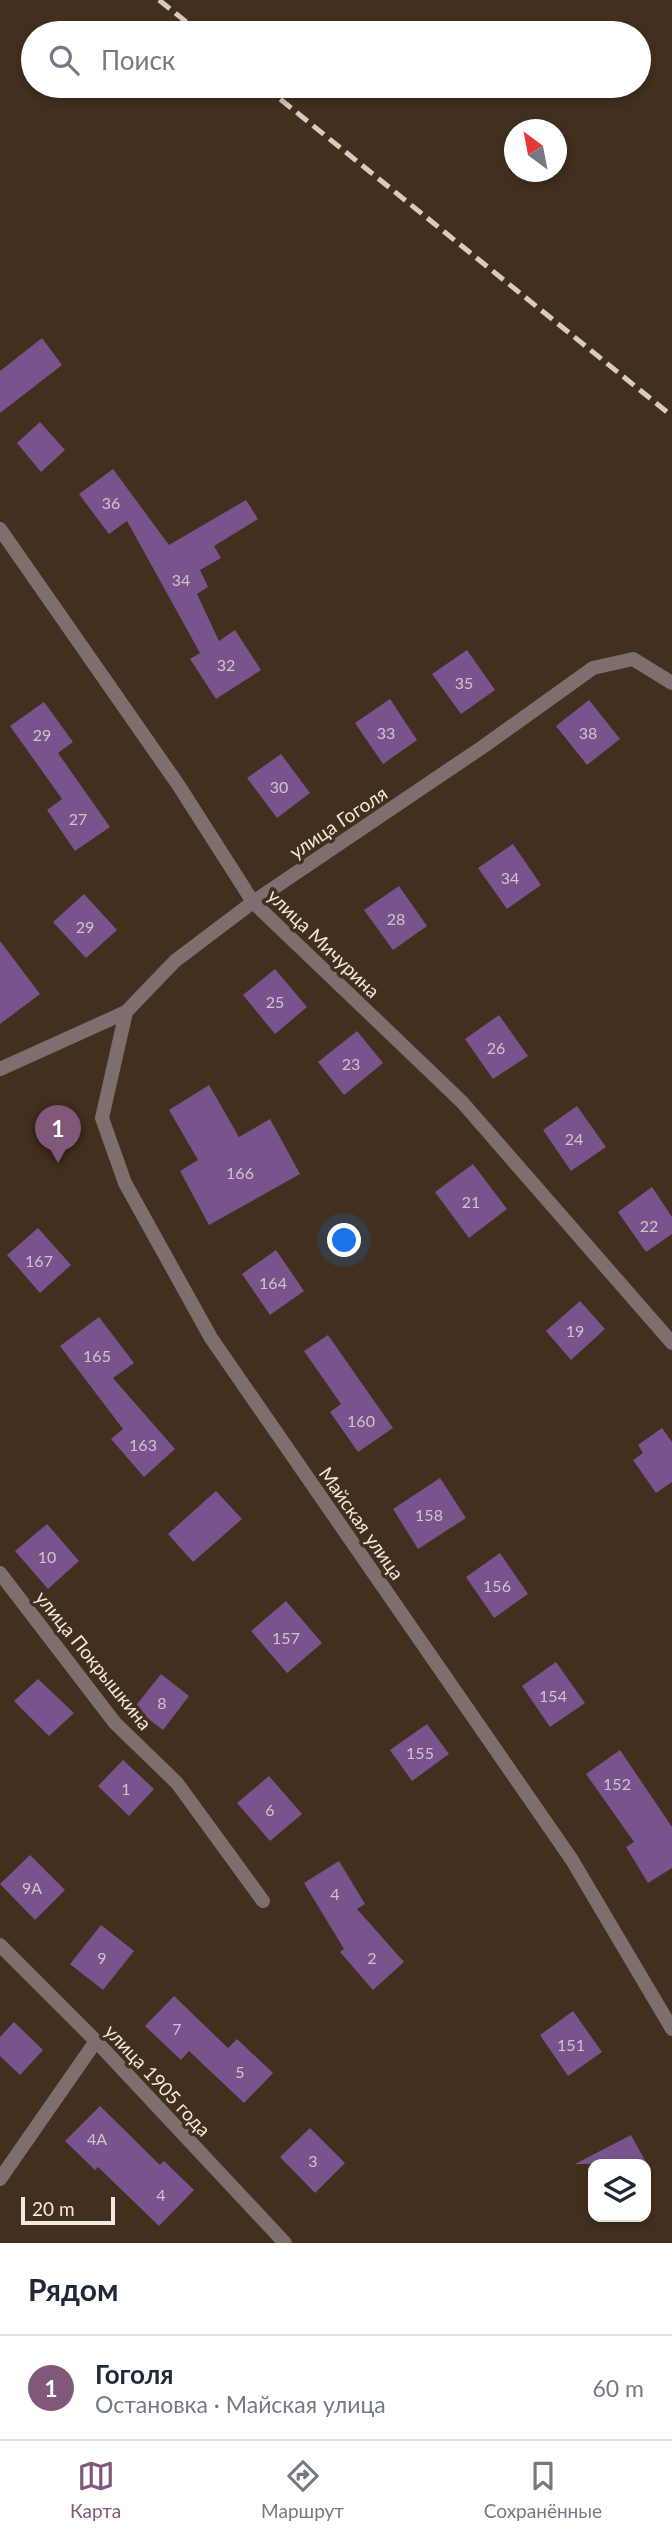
<!DOCTYPE html>
<html lang="ru">
<meta charset="utf-8">
<style>
body{margin:0;font-family:Lato,sans-serif;background:#f6f6f7;color:#1f2937}
.controls{position:absolute;right:21px;bottom:21px;display:grid;overflow:hidden;border-radius:14px;box-shadow:0 4px 10px #0003}
.controls button{width:63px;height:63px;display:grid;place-items:center;padding:0;border:0;border-bottom:2px solid #e0e1e3;background:#fff;color:#1f2937;font:35px sans-serif}
.compass{position:absolute;left:504px;top:119px;width:63px;height:63px;border-radius:50%;background:#fff;box-shadow:0 4px 10px #0003;rotate:328deg}
.scale{position:absolute;left:21px;bottom:18px;width:94px;box-sizing:border-box;padding-left:7px;border:4px solid #f4e7dd;border-top:0;font-size:19px;line-height:24px;white-space:nowrap;color:#f4e7dd;-webkit-text-stroke:5px #432f1d;paint-order:stroke}
.you{position:absolute;left:345px;top:1241px;width:24px;height:24px;margin:-18px;border:5px solid #fff;border-radius:50%;background:#1a73e8;box-shadow:0 0 0 10px #1a73e833}
.badge{display:grid;place-items:center;width:46px;height:46px;border-radius:50%;background:#81577a;color:#fff;font-size:23px;font-weight:700}
.pin{position:absolute;translate:-50% -58px;filter:drop-shadow(0 2px 4px #0008)}
.pin::after{content:'';position:absolute;top:37px;width:24px;height:21px;background:inherit;clip-path:polygon(0 0,100% 0,50% 100%)}
.list{margin:0;padding:0;list-style:none}
h2{display:flex;justify-content:space-between;align-items:center;height:91px;margin:0;padding:0 28px;font-size:30px}
h2 small{font-size:23px;font-weight:400;color:#747a83}
.list li{display:grid;grid-template-columns:46px 1fr auto;gap:21px;align-items:center;box-sizing:border-box;height:105px;padding:0 28px;border-top:2px solid #e0e1e3}
.list b{display:block;font-size:26px;white-space:nowrap}
.list p{margin:0;font-size:23px;white-space:nowrap;color:#747a83}
.list em{font-size:23px;font-style:normal;color:#747a83}
.icon{flex:none;width:38px;height:38px;fill:none;stroke:currentColor;stroke-width:2;stroke-linecap:round;stroke-linejoin:round}
.map{position:relative;flex:none;width:672px;height:2243px;overflow:hidden}
.search{position:absolute;background:#fff;box-shadow:0 4px 10px #0003;left:21px;right:21px;top:21px;height:77px;display:flex;align-items:center;gap:18px;box-sizing:border-box;padding:0 24px;border-radius:38px;color:#747a83;font-size:26px}
.sheet{height:196px;background:#fff}
nav{display:flex;justify-content:space-around;align-items:center;box-sizing:border-box;height:98px;border-top:2px solid #e0e1e3;background:#fff;font-size:19px;color:#747a83}
nav a{display:grid;justify-items:center;gap:4px}
nav .on{color:#81577a}
.map>svg:first-child{display:block}
.building{fill:#77548c}
.lines{fill:none;stroke-linecap:round;stroke-linejoin:round}
.street{stroke:#7e6f6e;stroke-width:14}
.rail{stroke:#d9cbc0;stroke-width:5;stroke-dasharray:14 7;stroke-linecap:butt}
.labels{text-anchor:middle;dominant-baseline:central;stroke-width:7;stroke-linejoin:round;paint-order:stroke}
.number-label{font-size:16px;fill:#d5c2c9}
.street-label{font-size:19px;fill:#f4e7dd;stroke:#432f1d}
</style>
<div class="map">
<svg width="672" height="2243" viewBox="0 0 672 2243">
<rect width="100%" height="100%" fill="#432f1d"/>
<g class="building">
<path d="M42,338l20,27 -62,48v-42z"/>
<path d="M40,422l25,28 -24,22 -24,-29z"/>
<path d="M113,469l56,76 77,-45 12,19 -44,27 7,12 -21,12 8,17 -11,7 22,47 16,-11 26,40 -45,29 -26,-40 10,-6 -73,-132 -18,13 -30,-40z"/>
<path d="M467,650l28,40 -34,24 -29,-40z"/>
<path d="M390,699l27,41 -34,24 -28,-41z"/>
<path d="M589,700l31,39 -33,26 -31,-39z"/>
<path d="M44,702l29,40 -15,11 52,74 -35,24 -28,-41 15,-11 -52,-73z"/>
<path d="M281,754l29,39 -33,25 -30,-40z"/>
<path d="M513,844l28,41 -34,24 -29,-41z"/>
<path d="M399,886l28,40 -34,24 -29,-40z"/>
<path d="M84,894l33,36 -31,28 -33,-36z"/>
<path d="M0,941l40,53 -40,30z"/>
<path d="M275,969l32,38 -32,27 -32,-39z"/>
<path d="M499,1015l29,41 -35,23 -28,-40z"/>
<path d="M357,1031l26,32 -39,32 -26,-33z"/>
<path d="M209,1085l30,52 31,-18 30,55 -91,51 -29,-54 18,-11 -29,-50z"/>
<path d="M577,1106l29,41 -35,24 -28,-41z"/>
<path d="M473,1164l34,45 -38,29 -34,-46z"/>
<path d="M652,1187l20,30v17l-26,18 -28,-40z"/>
<path d="M38,1228l33,37 -31,28 -33,-38z"/>
<path d="M276,1250l28,41 -34,24 -28,-41z"/>
<path d="M580,1301l25,28 -34,31 -25,-29z"/>
<path d="M99,1317l35,46 -21,15 62,71 -31,28 -33,-38 12,-10 -63,-83z"/>
<path d="M328,1335l65,93 -35,24 -28,-40 11,-8 -37,-53z"/>
<path d="M662,1428l10,14v40l-16,11 -23,-33 10,-7 -5,-8z"/>
<path d="M440,1478l26,40 -48,31 -25,-40z"/>
<path d="M216,1491l26,28 -49,43 -25,-28z"/>
<path d="M47,1524l32,37 -31,28 -33,-38z"/>
<path d="M500,1553l28,41 -34,24 -28,-41z"/>
<path d="M286,1601l36,42 -35,30 -36,-42z"/>
<path d="M556,1662l29,41 -35,24 -28,-41z"/>
<path d="M161,1674l28,22 -26,34 -29,-22z"/>
<path d="M38,1679l36,34 -25,23 -35,-35z"/>
<path d="M427,1724l22,30 -37,27 -22,-31z"/>
<path d="M620,1750l52,77v41l-24,15 -22,-36 8,-5 -48,-68z"/>
<path d="M123,1760l31,29 -25,27 -31,-30z"/>
<path d="M269,1776l33,38 -32,27 -33,-38z"/>
<path d="M30,1855l35,35 -30,30 -35,-36z"/>
<path d="M339,1861l26,43 -8,5 47,53 -31,28 -33,-38 4,-3 -40,-66z"/>
<path d="M101,1925l33,26 -31,39 -33,-26z"/>
<path d="M174,1996l54,52 9,-9 36,34 -29,30 -55,-52 -8,9 -36,-34z"/>
<path d="M573,2011l29,41 -34,24 -28,-41z"/>
<path d="M14,2022l29,28 -23,25 -20,-19v-19z"/>
<path d="M100,2106l60,59 4,-4 30,29 -35,36 -61,-59 -3,3 -30,-29z"/>
<path d="M310,2128l35,35 -30,30 -35,-36z"/>
<path d="M631,2135l16,29h-72z"/>
</g>
<g class="lines">
<g class="street">
<path d="M0,529l179,257 74,116 209,200 210,241"/>
<path d="M126,1012l-24,106 23,65 86,155 361,522 100,169"/>
<path d="M0,1069l126,-57 49,-51 78,-59 231,-156 109,-78 40,-9 39,24"/>
<path d="M0,1573l115,150 62,60 86,118"/>
<path d="M0,1945l96,96 189,202"/>
<path d="M0,2179l96,-138"/>
</g>
<g class="rail">
<path d="M159,0l41,33"/>
<path d="M264,86l408,330"/>
</g>
</g>
<g class="labels">
<g class="number-label">
<text x="111" y="502">36</text>
<text x="181" y="579">34</text>
<text x="226" y="664">32</text>
<text x="464" y="682">35</text>
<text x="386" y="732">33</text>
<text x="588" y="732">38</text>
<text x="42" y="734">29</text>
<text x="279" y="786">30</text>
<text x="78" y="818">27</text>
<text x="510" y="877">34</text>
<text x="396" y="918">28</text>
<text x="85" y="926">29</text>
<text x="275" y="1001">25</text>
<text x="496" y="1047">26</text>
<text x="351" y="1063">23</text>
<text x="574" y="1138">24</text>
<text x="240" y="1172">166</text>
<text x="471" y="1201">21</text>
<text x="649" y="1225">22</text>
<text x="39" y="1260">167</text>
<text x="273" y="1282">164</text>
<text x="575" y="1330">19</text>
<text x="97" y="1355">165</text>
<text x="361" y="1420">160</text>
<text x="143" y="1444">163</text>
<text x="429" y="1514">158</text>
<text x="47" y="1556">10</text>
<text x="497" y="1585">156</text>
<text x="286" y="1637">157</text>
<text x="553" y="1695">154</text>
<text x="162" y="1702">8</text>
<text x="420" y="1752">155</text>
<text x="617" y="1783">152</text>
<text x="126" y="1788">1</text>
<text x="270" y="1809">6</text>
<text x="32" y="1887">9А</text>
<text x="335" y="1893">4</text>
<text x="102" y="1957">9</text>
<text x="372" y="1957">2</text>
<text x="177" y="2028">7</text>
<text x="571" y="2044">151</text>
<text x="240" y="2071">5</text>
<text x="97" y="2138">4А</text>
<text x="313" y="2160">3</text>
<text x="161" y="2194">4</text>
</g>
<g class="street-label">
<text transform="translate(338 822) rotate(-34)">улица Гоголя</text>
<text transform="translate(324 943) rotate(44)">улица Мичурина</text>
<text transform="translate(362 1523) rotate(55)">Майская улица</text>
<text transform="translate(94 1660) rotate(51)">улица Покрышкина</text>
<text transform="translate(158 2080) rotate(47)">улица 1905 года</text>
</g>
</g>
</svg>
<div class="controls">
<button><svg class="icon" aria-label="layers" viewBox="0 0 24 24"><path d="M12 4l9 5-9 5-9-5zM3 14l9 5 9-5"/></svg></button>
</div>
<svg class="compass" viewBox="-18 -18 36 36"><path d="M0-13l5 13h-10z" fill="#e53935"/><path d="M0 13l5-13h-10z" fill="#747a83"/></svg>
<div class="scale">20 m</div>
<div class="you"></div>
<div class="pin badge" style="left:58px;top:1163px">1</div>
<div class="search"><svg class="icon" aria-label="search" viewBox="0 0 24 24"><circle cx="10" cy="10" r="6"/><path d="M15 15l6 6"/></svg>Поиск</div>
</div>
<section class="sheet">
<h2>Рядом<small></small></h2>
<ul class="list">
<li><span class="badge">1</span><div><b>Гоголя</b><p>Остановка · Майская улица</p></div><em>60 m</em></li>
</ul>
</section>
<nav>
<a class="on"><svg class="icon" aria-label="map" viewBox="0 0 24 24"><path d="M3 6l6-2 6 2 6-2v14l-6 2-6-2-6 2zM9 4v14M15 6v14"/></svg>Карта</a>
<a><svg class="icon" aria-label="directions" viewBox="0 0 24 24"><path d="M12 3l9 9-9 9-9-9zM9 14v-3h6M13 9l2 2-2 2"/></svg>Маршрут</a>
<a><svg class="icon" aria-label="saved" viewBox="0 0 24 24"><path d="M7 4h10v16l-5-4-5 4z"/></svg>Сохранённые</a>
</nav>
